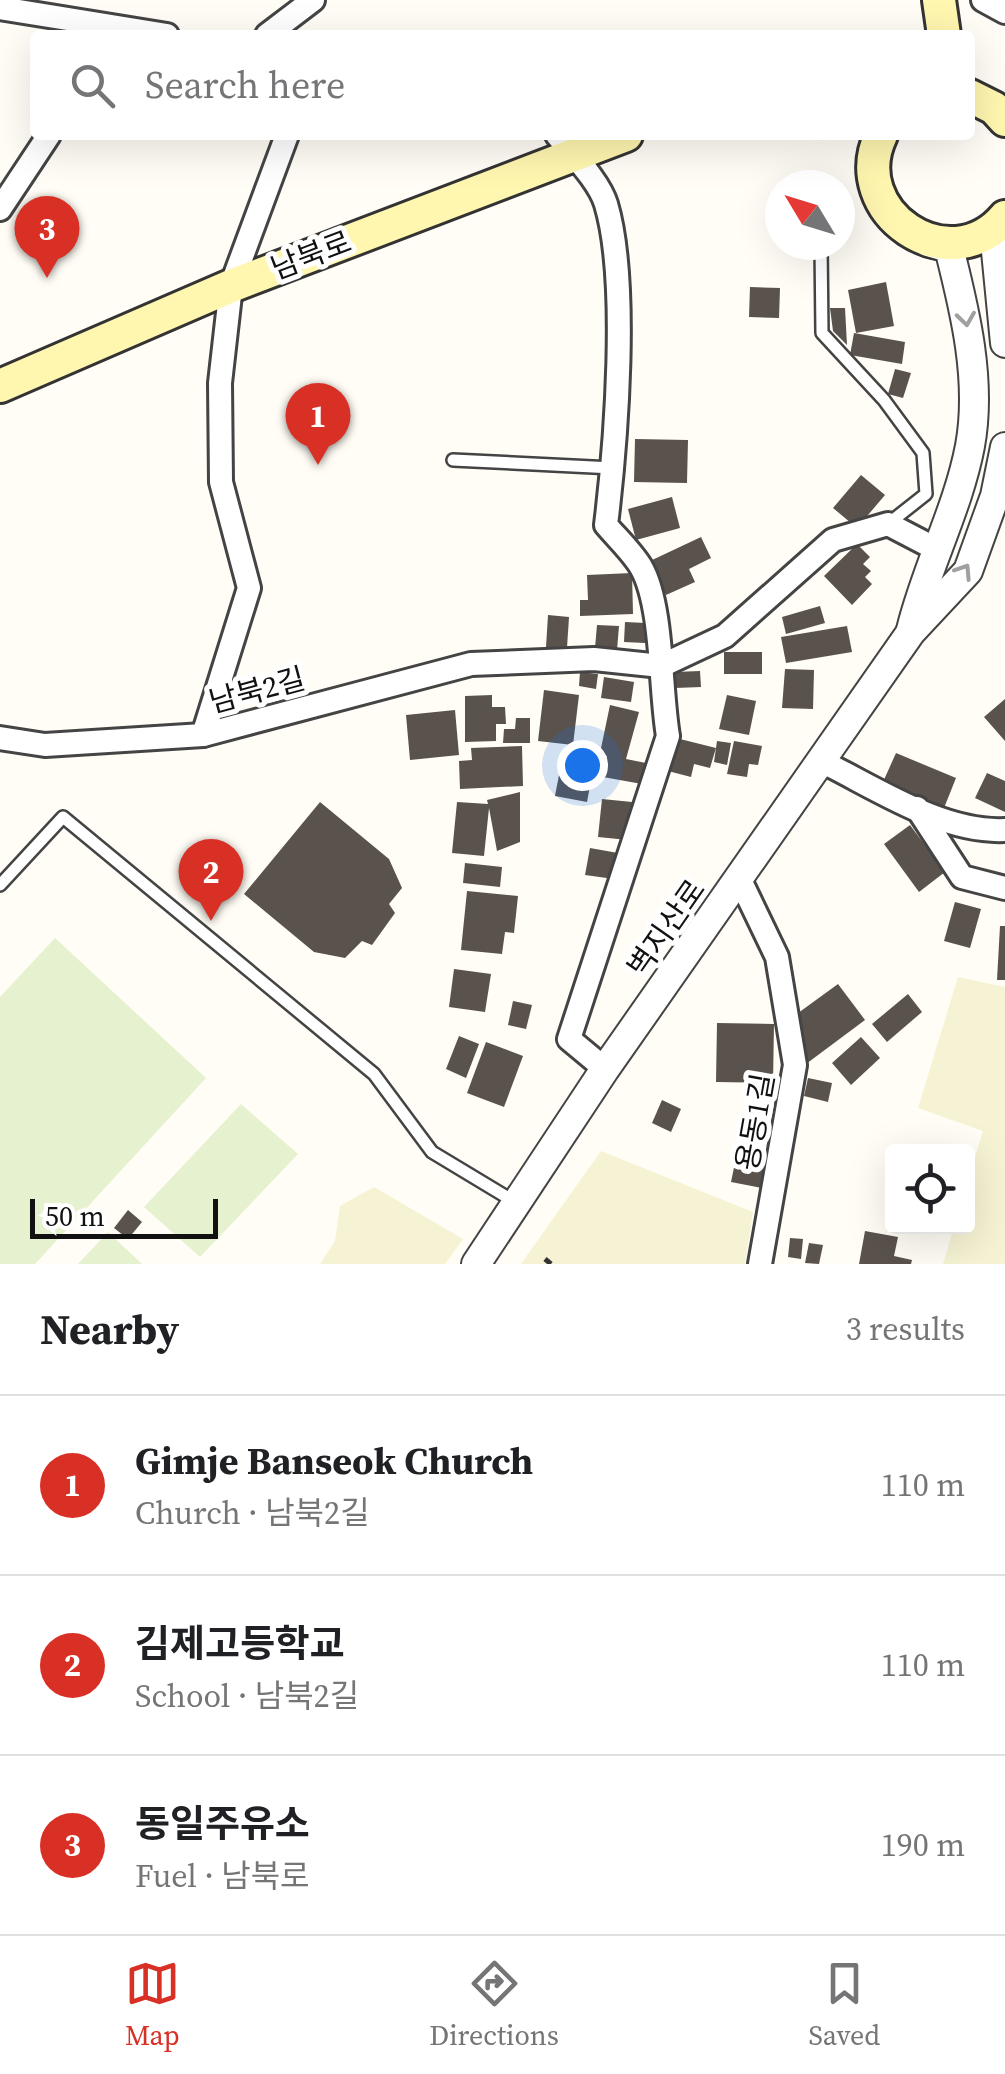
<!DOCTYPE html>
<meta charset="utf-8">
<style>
body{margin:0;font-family:"Source Serif 4","Noto Sans KR",serif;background:#f2f2f2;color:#202124}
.controls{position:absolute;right:30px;bottom:30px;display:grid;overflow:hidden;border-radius:10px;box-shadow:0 10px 40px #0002}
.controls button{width:90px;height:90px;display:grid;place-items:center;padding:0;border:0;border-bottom:2px solid #e0e0e0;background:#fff;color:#202124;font:50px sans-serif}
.compass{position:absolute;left:765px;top:170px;width:90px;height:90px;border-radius:50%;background:#fff;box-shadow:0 10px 40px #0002;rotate:308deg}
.scale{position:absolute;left:30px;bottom:25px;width:188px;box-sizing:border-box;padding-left:10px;border:5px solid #111;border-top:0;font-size:28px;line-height:35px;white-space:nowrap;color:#111;-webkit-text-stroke:8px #fff;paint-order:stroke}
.you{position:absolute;left:582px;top:765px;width:35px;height:35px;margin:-25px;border:8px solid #fff;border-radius:50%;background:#1a73e8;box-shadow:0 0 0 15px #1a73e833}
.badge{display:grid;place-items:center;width:65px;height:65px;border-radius:50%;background:#d93025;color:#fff;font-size:32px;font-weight:700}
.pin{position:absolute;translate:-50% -82px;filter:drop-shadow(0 2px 5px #0008)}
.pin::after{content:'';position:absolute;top:52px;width:35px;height:30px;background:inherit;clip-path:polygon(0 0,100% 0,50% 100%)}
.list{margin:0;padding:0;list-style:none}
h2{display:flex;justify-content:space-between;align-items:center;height:130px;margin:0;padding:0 40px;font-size:42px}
h2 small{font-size:32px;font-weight:400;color:#757577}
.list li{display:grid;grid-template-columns:65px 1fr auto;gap:30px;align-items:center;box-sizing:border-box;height:180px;padding:0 40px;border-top:2px solid #e0e0e0}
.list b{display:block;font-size:38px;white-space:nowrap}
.list p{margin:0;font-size:32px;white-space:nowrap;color:#757577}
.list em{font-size:32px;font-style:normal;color:#757577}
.icon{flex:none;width:55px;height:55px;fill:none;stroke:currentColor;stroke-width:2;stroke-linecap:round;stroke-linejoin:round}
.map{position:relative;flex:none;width:1005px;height:1264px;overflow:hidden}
.search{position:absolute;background:#fff;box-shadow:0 10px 40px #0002;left:30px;right:30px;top:30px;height:110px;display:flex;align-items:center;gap:25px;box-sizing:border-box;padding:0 35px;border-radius:10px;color:#757577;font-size:38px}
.sheet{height:670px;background:#fff}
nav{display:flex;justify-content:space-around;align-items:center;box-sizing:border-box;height:140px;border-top:2px solid #e0e0e0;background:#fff;font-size:28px;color:#757577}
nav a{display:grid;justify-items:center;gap:5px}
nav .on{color:#d93025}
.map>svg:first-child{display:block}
.farmland{fill:#f6f3d4}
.pitch{fill:#e6f2cf}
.building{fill:#5a524d}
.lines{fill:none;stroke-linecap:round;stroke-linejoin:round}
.service-casing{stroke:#444;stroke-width:16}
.minor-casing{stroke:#444;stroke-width:28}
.tertiary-casing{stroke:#444;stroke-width:32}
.secondary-casing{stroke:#333;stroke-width:38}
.path{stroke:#333;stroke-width:5;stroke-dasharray:10 5;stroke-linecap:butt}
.service{stroke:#fff;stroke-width:11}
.minor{stroke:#fff;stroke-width:22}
.tertiary{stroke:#fff;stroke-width:28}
.secondary{stroke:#fff6b0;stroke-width:32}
.oneway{stroke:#a0a0a0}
.labels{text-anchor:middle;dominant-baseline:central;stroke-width:10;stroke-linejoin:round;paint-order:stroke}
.street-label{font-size:30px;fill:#111;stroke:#fff}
</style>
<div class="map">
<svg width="1005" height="1264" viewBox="0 0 1005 1264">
<rect width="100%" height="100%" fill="#fffdf5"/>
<g class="farmland">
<path d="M958,977l47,10v277h-62l11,-37 14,-1v-47l15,-48 -65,-23z"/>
<path d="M601,1151l152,61 -8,52h-224z"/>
<path d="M374,1187l89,52 -18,25h-125l15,-23 5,-35z"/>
</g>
<g class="pitch">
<path d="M55,938l151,140 -171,186h-35v-267z"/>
<path d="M241,1104l57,50 -98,103 -56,-50z"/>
<path d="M108,1232l34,32h-64z"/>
</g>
<g class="building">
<path d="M886,282l8,44 -38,7 -8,-43z"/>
<path d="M750,287l30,1 -1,30 -30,-1z"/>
<path d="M830,308h15l2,37 -14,-14z"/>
<path d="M854,333l51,9 -3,22 -52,-9z"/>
<path d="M895,369l16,4 -8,25 -15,-4z"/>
<path d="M635,439l53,1 -1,43 -53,-1z"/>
<path d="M861,475l24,20 -28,33 -24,-20z"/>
<path d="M672,497l8,31 -44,12 -8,-31z"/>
<path d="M701,537l10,21 -22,11 6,13 -29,13 -16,-34z"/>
<path d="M857,544l13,13 -7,7 8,7 -6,6 7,7 -20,21 -28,-29z"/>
<path d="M632,573l1,41 -53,2v-16h8l-1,-25z"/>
<path d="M820,606l5,17 -39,11 -4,-17z"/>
<path d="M548,615l21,2 -2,31 -21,-1z"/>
<path d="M625,622l21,1 -1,20 -21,-1z"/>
<path d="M597,625l22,1 -2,24 -22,-2z"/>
<path d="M847,626l5,26 -66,11 -5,-26z"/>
<rect x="724" y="652" width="38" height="22"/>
<path d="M785,669l29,1 -1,39 -31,-1z"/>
<path d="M700,671l1,16 -26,1v-16z"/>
<path d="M580,672l18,2 -2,15 -17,-3z"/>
<path d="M604,677l30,5 -3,20 -30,-4z"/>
<path d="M544,690l35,5 -6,50 -35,-4z"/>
<path d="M492,695v12h13l1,17h-10v17l-31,1v-46z"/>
<path d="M727,695l29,6 -7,34 -30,-6z"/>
<path d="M1005,699v42l-21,-24z"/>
<path d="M610,705l29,7 -13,47 20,4 -4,21 -39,-7 4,-21 -7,-3z"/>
<path d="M455,710l4,45 -49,5 -4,-45z"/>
<path d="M516,718h14v25h-27l1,-14h11z"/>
<path d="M676,738l40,10 -6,20 -16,-4 -3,13 -23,-6z"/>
<path d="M717,741l14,2 -4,22 -13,-3z"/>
<path d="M734,741l28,5 -4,19 -9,-1 -2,13 -20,-3z"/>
<path d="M522,746l1,40 -63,3 -1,-28 13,-1 -1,-12z"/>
<path d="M896,753l60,25 -12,30 -61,-26z"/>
<path d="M563,754l32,5 -8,43 -32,-6z"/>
<path d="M987,773l18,8v31l-30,-14z"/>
<path d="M520,792v50l-23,9 -8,-43 -5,48 -32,-3 5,-51 31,2 -1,-4z"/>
<path d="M602,799l30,3 -4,38 -30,-3z"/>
<path d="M320,802l69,57 13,29 -13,16 6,9 -23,32 -10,-4 -17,17 -31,-6 -70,-58z"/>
<path d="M910,825l35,47 -26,20 -35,-48z"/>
<path d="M590,848l28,5 -4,26 -29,-4z"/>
<path d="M465,863l37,4 -2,20 -37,-4z"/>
<path d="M467,891l51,5 -4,37 -9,-1 -3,22 -41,-4z"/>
<path d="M955,902l26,7 -11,39 -26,-7z"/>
<path d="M1000,926h5v54h-8z"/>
<path d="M454,969l37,5 -6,38 -36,-5z"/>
<path d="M838,984l27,36 -59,44 -12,-48z"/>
<path d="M908,994l14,18 -35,30 -15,-18z"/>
<path d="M513,1001l19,4 -6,24 -18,-4z"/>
<path d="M717,1023l57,1 -1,59 -57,-1z"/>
<path d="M459,1036l20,8 -13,34 -20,-9z"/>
<path d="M861,1037l19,21 -29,27 -19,-22z"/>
<path d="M486,1042l37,14 -19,51 -37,-14z"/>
<path d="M808,1078l24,5 -4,19 -24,-6z"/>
<path d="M662,1100l19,9 -10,23 -19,-9z"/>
<path d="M906,1144l52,5 -1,3h-52z"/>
<path d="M736,1158l31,6 -5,24 -31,-6z"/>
<path d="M128,1210l14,12 -14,17 -14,-11z"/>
<path d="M865,1231l33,6 -4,19 18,4 -1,4h-52z"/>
<path d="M790,1238l13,1 -2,20 -13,-2z"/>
<path d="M809,1243l14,2 -4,19 -14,-1z"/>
</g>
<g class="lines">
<defs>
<g id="service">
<path d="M821,245l1,88 62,67 39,53 3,41 -38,30"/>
<path d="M453,460l160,8"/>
<path d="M0,885l63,-68 311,257 58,78 83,50"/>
</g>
<g id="minor">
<path d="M983,0l22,12"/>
<path d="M0,8l167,27"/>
<path d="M267,35l46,-35"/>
<path d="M287,135l-56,151 -11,97 1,99 28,106 -46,147 268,-71 123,-5 67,7 64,-30 108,-96 55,-16 48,25"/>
<path d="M557,135c15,19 42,46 49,69 23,77 10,239 0,321 11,13 26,27 35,42 22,38 19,123 27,169l-99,303 36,30"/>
<path d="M0,209l49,-74"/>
<path d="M0,738l45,7 158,-10"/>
<path d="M821,761c55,27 121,72 184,69"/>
<path d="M917,808l45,69 43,11"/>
<path d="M740,880l37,77 18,108 -35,199"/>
</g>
<g id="tertiary">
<path d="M985,234l10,7 10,102"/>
<path d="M911,630c15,-62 47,-121 59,-184 12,-65 -5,-135 -21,-198l-21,-6"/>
<path d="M476,1264l129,-195 306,-437 57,-61 27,-75 10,-49"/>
</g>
<g id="secondary">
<path d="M939,0l5,35"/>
<path d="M970,96l24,12 11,12"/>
<path d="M881,135c-37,77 68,148 124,82"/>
<path d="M0,386l231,-100 395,-151"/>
</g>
</defs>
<use href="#service" class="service-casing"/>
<use href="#minor" class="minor-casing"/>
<use href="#tertiary" class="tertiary-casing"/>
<use href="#secondary" class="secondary-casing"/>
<path class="path" d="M545,1259l6,5"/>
<use href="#service" class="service"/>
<use href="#minor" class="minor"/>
<use href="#tertiary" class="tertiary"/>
<use href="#secondary" class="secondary"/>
</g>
<defs><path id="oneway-chevron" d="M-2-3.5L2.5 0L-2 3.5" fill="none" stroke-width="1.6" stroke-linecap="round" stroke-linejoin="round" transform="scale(2.5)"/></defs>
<g class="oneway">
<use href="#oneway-chevron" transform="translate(966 319) rotate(82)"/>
<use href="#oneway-chevron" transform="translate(964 571) rotate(-57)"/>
</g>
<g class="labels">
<g class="street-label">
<text transform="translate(311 255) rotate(-21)">남북로</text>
<text transform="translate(257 690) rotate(-15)">남북2길</text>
<text transform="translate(666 928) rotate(-55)">벽지산로</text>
<text transform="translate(755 1122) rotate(-80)">용동1길</text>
</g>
</g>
</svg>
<div class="controls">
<button><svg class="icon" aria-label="locate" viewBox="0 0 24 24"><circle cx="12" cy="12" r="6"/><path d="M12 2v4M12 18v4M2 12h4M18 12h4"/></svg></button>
</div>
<svg class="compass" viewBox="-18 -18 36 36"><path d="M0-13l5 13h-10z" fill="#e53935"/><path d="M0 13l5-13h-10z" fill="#757577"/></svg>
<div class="scale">50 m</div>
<div class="you"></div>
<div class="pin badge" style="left:318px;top:465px">1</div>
<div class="pin badge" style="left:211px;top:921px">2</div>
<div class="pin badge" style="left:47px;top:278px">3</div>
<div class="search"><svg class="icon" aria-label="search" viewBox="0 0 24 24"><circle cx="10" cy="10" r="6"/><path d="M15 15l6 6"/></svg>Search here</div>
</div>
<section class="sheet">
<h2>Nearby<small>3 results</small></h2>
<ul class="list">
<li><span class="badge">1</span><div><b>Gimje Banseok Church</b><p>Church · 남북2길</p></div><em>110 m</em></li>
<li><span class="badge">2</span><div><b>김제고등학교</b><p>School · 남북2길</p></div><em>110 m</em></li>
<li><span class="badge">3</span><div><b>동일주유소</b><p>Fuel · 남북로</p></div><em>190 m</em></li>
</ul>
</section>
<nav>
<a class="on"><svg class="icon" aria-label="map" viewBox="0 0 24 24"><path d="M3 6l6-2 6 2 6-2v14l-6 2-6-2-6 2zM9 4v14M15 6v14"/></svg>Map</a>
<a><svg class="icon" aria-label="directions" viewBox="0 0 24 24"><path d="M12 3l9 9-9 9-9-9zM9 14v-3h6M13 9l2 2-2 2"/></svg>Directions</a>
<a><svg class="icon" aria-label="saved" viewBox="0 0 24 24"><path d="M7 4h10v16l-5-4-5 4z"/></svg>Saved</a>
</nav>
